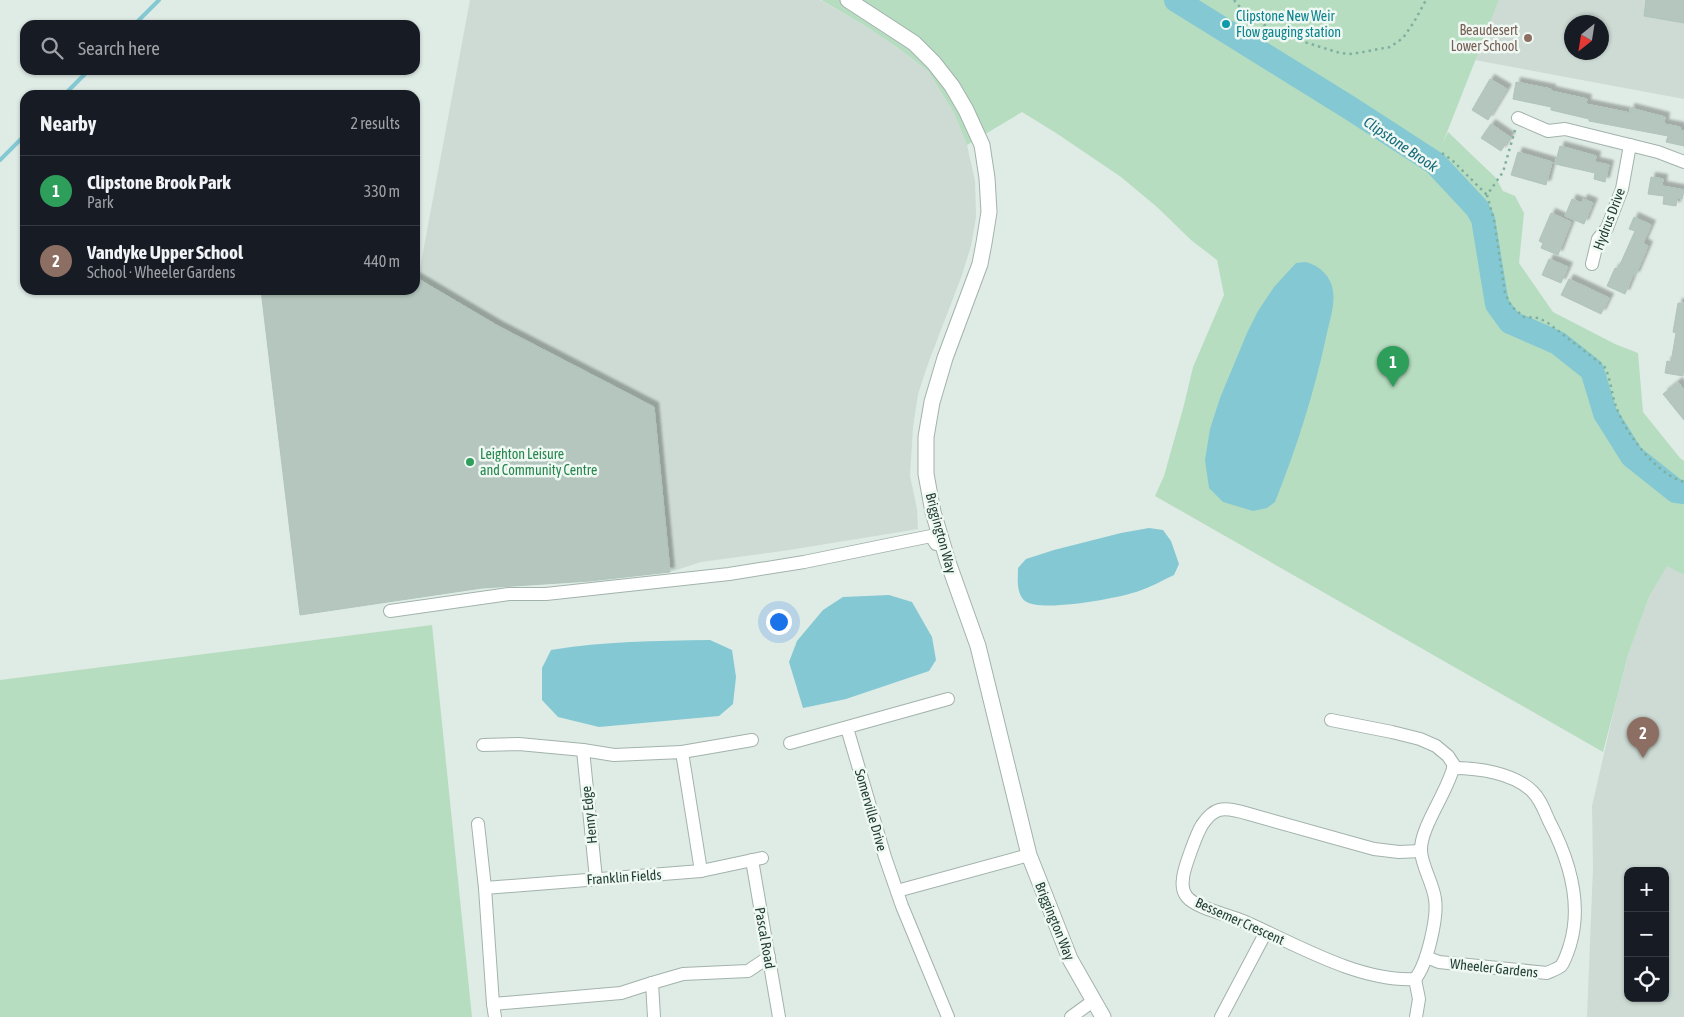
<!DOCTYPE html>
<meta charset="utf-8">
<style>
body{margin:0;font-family:"Asap Condensed",sans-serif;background:#20242c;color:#f1f3f6}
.controls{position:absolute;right:15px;bottom:15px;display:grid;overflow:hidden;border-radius:10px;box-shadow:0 1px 4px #0004}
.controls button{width:45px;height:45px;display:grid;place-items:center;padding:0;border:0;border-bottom:1px solid #363941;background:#171b24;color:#f1f3f6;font:25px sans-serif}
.compass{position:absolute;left:1564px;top:15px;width:45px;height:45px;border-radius:50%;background:#171b24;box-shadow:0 1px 4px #0004;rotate:210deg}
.you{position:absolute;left:778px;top:621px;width:18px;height:18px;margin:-12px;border:4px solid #fff;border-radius:50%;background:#1a73e8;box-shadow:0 0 0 8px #1a73e833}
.badge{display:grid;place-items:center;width:32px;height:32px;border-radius:50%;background:#f87650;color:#fff;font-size:16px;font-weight:700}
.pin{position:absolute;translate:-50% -41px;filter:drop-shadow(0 1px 2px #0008)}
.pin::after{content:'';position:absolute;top:26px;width:18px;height:15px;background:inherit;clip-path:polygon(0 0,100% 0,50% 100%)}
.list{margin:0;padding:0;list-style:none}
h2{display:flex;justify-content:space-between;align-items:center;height:65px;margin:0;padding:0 20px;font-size:21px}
h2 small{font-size:16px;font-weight:400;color:#9ea1a6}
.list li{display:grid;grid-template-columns:32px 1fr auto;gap:15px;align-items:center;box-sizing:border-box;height:70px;padding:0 20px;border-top:1px solid #363941}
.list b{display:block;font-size:19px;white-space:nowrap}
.list p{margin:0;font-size:16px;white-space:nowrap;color:#9ea1a6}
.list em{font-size:16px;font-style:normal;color:#9ea1a6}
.icon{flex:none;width:28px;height:28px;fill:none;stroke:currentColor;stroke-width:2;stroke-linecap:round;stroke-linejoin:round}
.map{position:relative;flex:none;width:1684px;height:1017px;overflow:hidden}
.search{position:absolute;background:#171b24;box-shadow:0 1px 4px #0004;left:20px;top:20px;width:400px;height:55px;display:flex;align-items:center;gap:12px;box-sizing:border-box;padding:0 18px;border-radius:15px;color:#9ea1a6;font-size:19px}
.panel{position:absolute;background:#171b24;box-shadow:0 1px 4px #0004;left:20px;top:90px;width:400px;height:205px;border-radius:15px}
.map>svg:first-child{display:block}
.built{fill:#cddbd4;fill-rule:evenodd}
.green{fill:#b7ddc0}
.water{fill:#84c8d3}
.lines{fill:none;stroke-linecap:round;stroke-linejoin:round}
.stream{stroke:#84c8d3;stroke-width:4}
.river{stroke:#84c8d3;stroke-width:24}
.building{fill:#b4c6be;stroke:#b1c5bc;filter:url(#shadow)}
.minor-casing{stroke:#a2b3ac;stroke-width:14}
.tertiary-casing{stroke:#a2b3ac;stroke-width:17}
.path{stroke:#7eb09f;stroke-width:2.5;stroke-dasharray:2.5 4;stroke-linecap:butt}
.minor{stroke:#fff;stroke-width:12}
.tertiary{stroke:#fff;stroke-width:15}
.culture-dot{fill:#0f9aa8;stroke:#eff8f3;stroke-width:2}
.education-dot{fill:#8d6e63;stroke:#eff8f3;stroke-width:2}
.leisure-dot{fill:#2e9e5b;stroke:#eff8f3;stroke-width:2}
.labels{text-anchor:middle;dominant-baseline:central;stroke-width:5;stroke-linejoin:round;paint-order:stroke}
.culture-label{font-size:14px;fill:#0d838f;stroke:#eff8f3;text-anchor:start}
.education-label{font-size:14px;fill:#785e54;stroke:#eff8f3;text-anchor:end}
.street-label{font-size:14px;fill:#1f3c33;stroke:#eff8f3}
.leisure-label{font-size:14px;fill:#27864d;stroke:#eff8f3;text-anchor:start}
.water-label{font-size:15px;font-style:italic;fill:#186b7a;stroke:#eff8f3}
</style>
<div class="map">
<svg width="1684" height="1017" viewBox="0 0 1684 1017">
<defs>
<filter id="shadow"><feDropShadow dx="4.5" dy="-4.5" stdDeviation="1" flood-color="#0004"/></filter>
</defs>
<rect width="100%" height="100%" fill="#dfebe5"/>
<g class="built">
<path d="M470,0h350l47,27 31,21 30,23 26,42 13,32 8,36 1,36 -5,29 -9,29 -33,86 -11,33 -5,33 -3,49 7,33 1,20 -129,21 -88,12 -31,10 -6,-56 -166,-190 -80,-47z"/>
<path d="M1499,0h185v99l-209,-39zM1572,22h30v30h-30z"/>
<path d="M1667,565l17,10v442h-97l6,-149 -1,-62 22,-96 14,-55 21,-58zM1628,871h37v127h-37z"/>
</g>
<g class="green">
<path d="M821,0h678l-57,145 6,-13 48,46 7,13 12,5 9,17 -5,50 34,49 62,32 23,9 5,59 37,46 4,3v27l-4,-1 -45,-34 -25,-41 -15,-43 -34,-29 -49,-21 -12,-16 -14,-85 -6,-12 -44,-47 -1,4 29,32 19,24 14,85 12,18 49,21 34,27 13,43 27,43 44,34 8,2v83l-17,-9 -18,31 -21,58 -25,97 -448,-256 9,-20 20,-71 9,-38 31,-72 -7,-35 -26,-20 -34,-33 -36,-30 -65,-44 -34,-21 -55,33 -13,-32 -26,-42 -30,-23 -31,-21z"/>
<path d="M432,625l40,392h-472v-337z"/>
</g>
<g class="water">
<path d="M1306,262c14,4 25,14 27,29 2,13 -3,29 -6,42 -12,57 -30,114 -52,169l-8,6 -14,3 -30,-9 -14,-14 -4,-28 5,-31 10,-31 27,-65 11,-22 16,-24 22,-24z"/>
<path d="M1149,528l14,2 8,11 8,23 -5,11c-11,5 -23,12 -35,16 -19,7 -99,22 -114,10 -9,-8 -7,-22 -7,-33l8,-9 28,-9 67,-17z"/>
<path d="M889,595l23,7 20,35 4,23 -7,11 -83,28 -43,9 -14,-46 8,-21 26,-31 20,-13z"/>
<path d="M710,640l22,10 4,27 -3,27 -14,12 -120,11 -41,-10 -16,-17v-32l9,-18c54,-9 104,-9 159,-10z"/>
</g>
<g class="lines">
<g class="stream">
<path d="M134,25l25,-25"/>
<path d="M64,95l25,-25"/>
<path d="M0,160l25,-25"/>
</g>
<path class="river" d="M1176,0l174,108 85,55 42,45 6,11 14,85 13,18 48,21 34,27 13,43 27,43 44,35 8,1"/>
</g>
<g class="building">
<path d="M1646,0h38v23l-40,-7z"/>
<path d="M1490,79l17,10 -19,31 -16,-10z"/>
<path d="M1516,82l35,7v2l36,8 -1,5 44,9v-5l35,9 -1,7 16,3v3l4,1v15l-18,-4 2,-6 -79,-15v-2l-38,-9v-3l-38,-8z"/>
<path d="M1491,124l19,13 -9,14 -20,-13z"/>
<path d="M1560,146l36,10 -1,6 14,3 -4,17 -11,-3 1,-6 -40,-9z"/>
<path d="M1518,152l34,10 -6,23 -35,-10z"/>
<path d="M1651,177l12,2 -1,7 22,4 -2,9 -5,-1 -1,8 -13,-2 1,-8 -16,-2z"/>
<path d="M1572,199l10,4 1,-4 10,4 -9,21 -19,-8z"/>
<path d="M1551,213l20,9 -13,33 -17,-7 2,-5 -4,-2z"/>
<path d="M1634,217l17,8 -8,18 5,3 -13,30 -2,-1 -8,19 -18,-8 8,-18 3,1 17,-38 -6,-2z"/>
<path d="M1549,259l19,8 -7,16 -19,-8z"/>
<path d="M415,277l83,49 156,81 16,165 -80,9 -108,7 -182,27 -39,-325h154z"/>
<path d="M1569,279l40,19 -8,16 -40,-19z"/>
<path d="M1678,303h6v64l-1,9 -18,-3 2,-12 4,1 5,-29 -3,-1z"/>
<path d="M1678,382l6,8v30l-21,-26z"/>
</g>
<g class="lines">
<defs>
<g id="minor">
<path d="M1518,118l30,13 17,-2 93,23 26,10"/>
<path d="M1592,264l6,-25 9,-11 15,-39 8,-44"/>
<path d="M390,611l119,-17h37l183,-20 75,-12 127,-26 5,8 6,-1"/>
<path d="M1331,720l61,12 28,7 16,7 12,10 6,9c-6,27 -34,62 -33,86 1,16 12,32 14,48 3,18 -8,66 -20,80"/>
<path d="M847,728l38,129 17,49 46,111"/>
<path d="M790,743l158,-44"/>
<path d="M483,745l36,-1 64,6"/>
<path d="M682,752l70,-12"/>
<path d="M478,824l7,64 8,116 128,-11 31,-10 2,34"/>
<path d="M752,860l27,157"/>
<path d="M596,879l-13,-129 31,5 68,-3 19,119"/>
<path d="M485,888l216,-17 61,-13"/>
<path d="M897,891l132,-36"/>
<path d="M1426,957l13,5 108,11c4,-2 10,-4 14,-7 4,-5 7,-15 9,-21 13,-43 -1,-86 -21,-124 -5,-11 -8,-21 -17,-30 -19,-18 -53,-23 -79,-23"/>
<path d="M1415,979c-57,3 -121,-36 -172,-58 -14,-6 -47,-13 -56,-24 -4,-5 -5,-12 -4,-18 0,-9 14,-46 19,-54 4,-6 10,-13 17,-15 10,-3 26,3 37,6l118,33 25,3 22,-1"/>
<path d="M1415,979l4,20 -3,18"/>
<path d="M652,983l31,-9 65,-3 21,-14"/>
<path d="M493,1004l2,13"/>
<path d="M1071,1017l22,-16"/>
<path d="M1221,1017l45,-85"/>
</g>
<path id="tertiary" d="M848,0l66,43 20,20 18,23 14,24 16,35 5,33 2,34 -5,31 -4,21 -35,94 -13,44 -6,35v37l7,38 15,50 30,84 51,209 41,104 33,58"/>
</defs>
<use href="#minor" class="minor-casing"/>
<use href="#tertiary" class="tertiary-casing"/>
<g class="path">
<path d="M1234,0l11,13 21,13 35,15 39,12 12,1 38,-7 13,-9 11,-16 12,-22"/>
<path d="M1515,130l-12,42 -16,23 7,25 11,73 6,13 13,11 15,1 9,5 56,43c7,12 7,27 12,40 9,27 40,68 68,76"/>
<path d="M1442,153l10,7 35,35"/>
</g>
<use href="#minor" class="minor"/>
<use href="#tertiary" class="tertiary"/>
</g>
<circle class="culture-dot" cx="1226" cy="24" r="5"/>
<circle class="education-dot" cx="1528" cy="38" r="5"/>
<circle class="leisure-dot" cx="470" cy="462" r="5"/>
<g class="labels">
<g class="culture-label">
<text x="1236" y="16">Clipstone New Weir<tspan x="1236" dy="16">Flow gauging station</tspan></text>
</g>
<g class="education-label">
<text x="1518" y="30">Beaudesert<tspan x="1518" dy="16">Lower School</tspan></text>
</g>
<g class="street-label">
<text transform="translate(1609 219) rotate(-69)">Hydrus Drive</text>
<text transform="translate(941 533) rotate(75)">Briggington Way</text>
<text transform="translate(871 810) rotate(74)">Somerville Drive</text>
<text transform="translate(589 815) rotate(-96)">Henry Edge</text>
<text transform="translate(624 877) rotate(-4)">Franklin Fields</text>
<text transform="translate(1055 921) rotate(68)">Briggington Way</text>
<text transform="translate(1240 921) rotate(24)">Bessemer Crescent</text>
<text transform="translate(765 938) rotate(80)">Pascal Road</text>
<text transform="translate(1494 968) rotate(6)">Wheeler Gardens</text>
</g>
<g class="leisure-label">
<text x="480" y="454">Leighton Leisure<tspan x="480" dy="16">and Community Centre</tspan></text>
</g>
<g class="water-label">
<text transform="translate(1401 144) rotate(34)">Clipstone Brook</text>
</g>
</g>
</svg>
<div class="controls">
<button>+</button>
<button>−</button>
<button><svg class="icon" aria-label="locate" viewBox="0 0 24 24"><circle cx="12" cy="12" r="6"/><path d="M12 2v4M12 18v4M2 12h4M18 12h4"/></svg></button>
</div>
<svg class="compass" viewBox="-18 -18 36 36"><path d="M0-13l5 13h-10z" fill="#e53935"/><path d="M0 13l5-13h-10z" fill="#9ea1a6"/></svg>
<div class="you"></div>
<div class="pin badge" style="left:1393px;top:387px;background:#2e9e5b">1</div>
<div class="pin badge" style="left:1643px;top:758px;background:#8d6e63">2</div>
<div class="search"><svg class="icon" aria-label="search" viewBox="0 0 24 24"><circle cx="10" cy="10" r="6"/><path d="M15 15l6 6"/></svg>Search here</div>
<section class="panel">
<h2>Nearby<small>2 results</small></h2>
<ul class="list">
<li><span class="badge" style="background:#2e9e5b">1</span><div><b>Clipstone Brook Park</b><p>Park</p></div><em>330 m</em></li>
<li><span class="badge" style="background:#8d6e63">2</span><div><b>Vandyke Upper School</b><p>School · Wheeler Gardens</p></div><em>440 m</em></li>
</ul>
</section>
</div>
